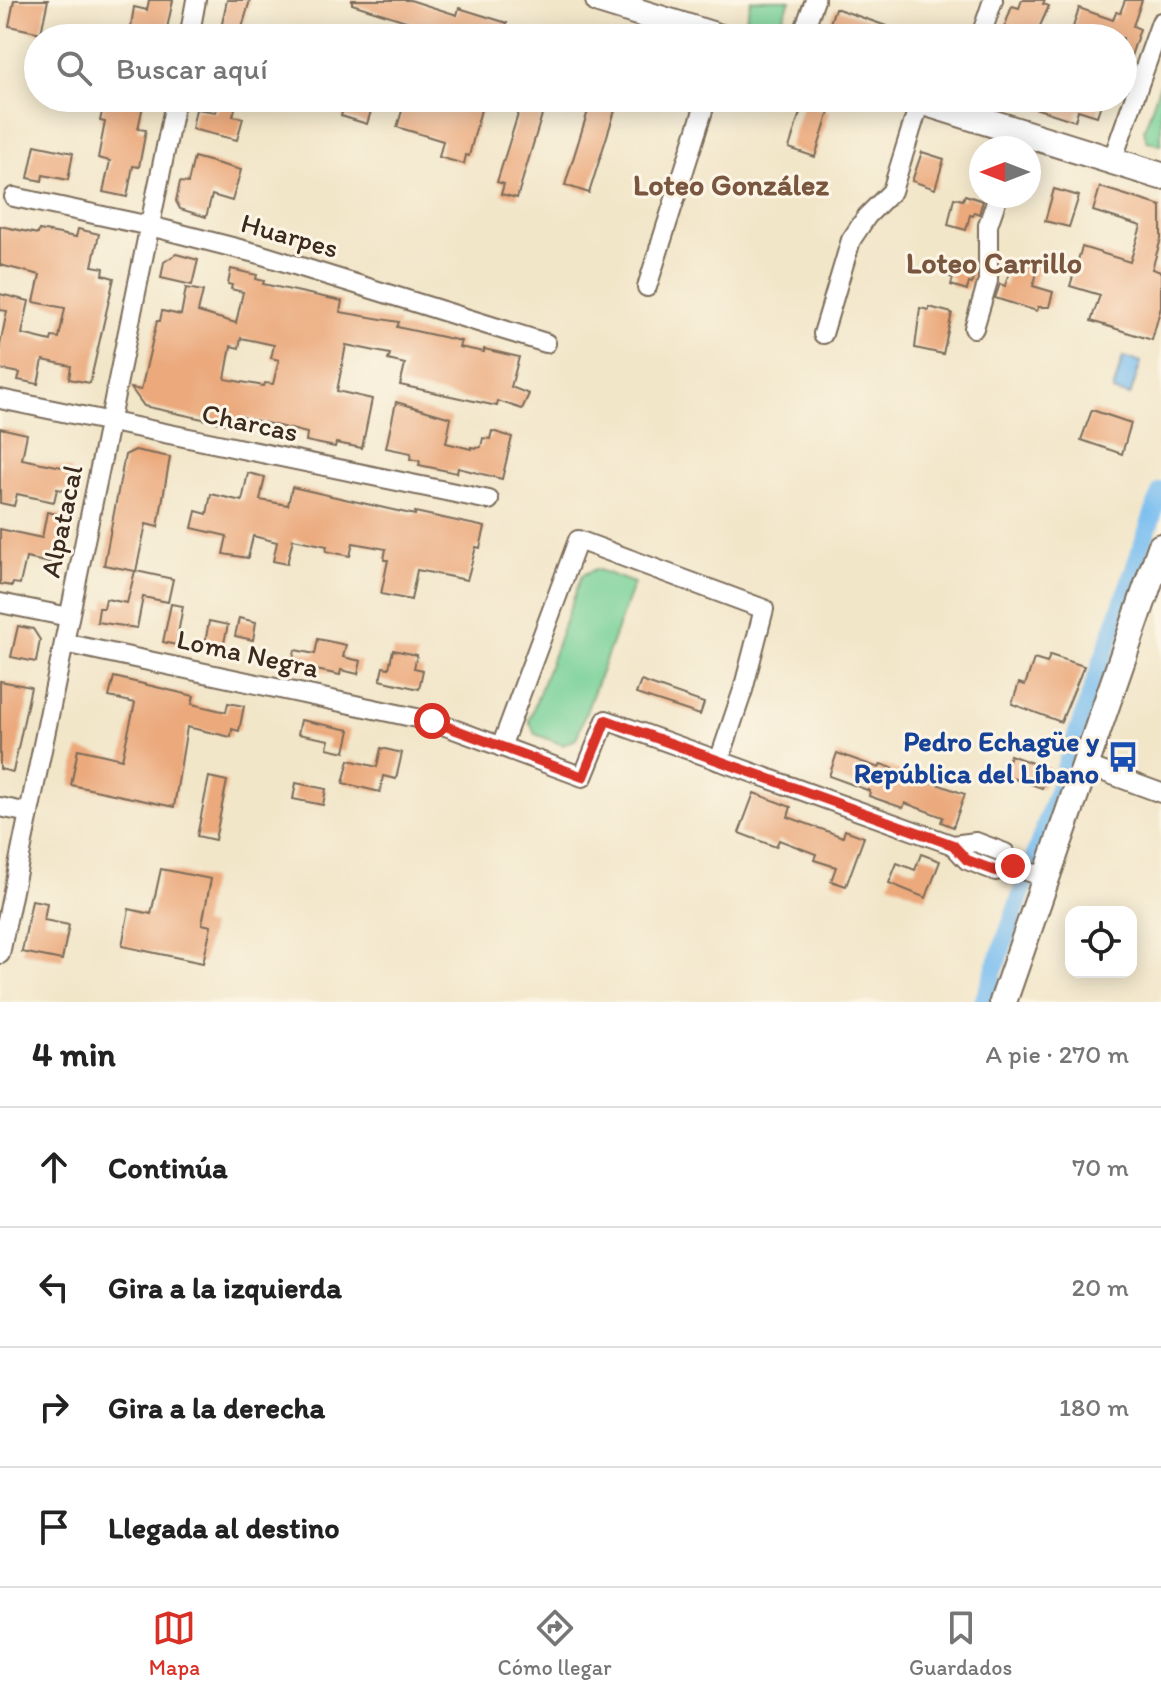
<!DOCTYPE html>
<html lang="es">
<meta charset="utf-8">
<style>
body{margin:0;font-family:Itim,sans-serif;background:#f6f6f6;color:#222}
.controls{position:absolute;right:24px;bottom:24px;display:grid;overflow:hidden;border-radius:16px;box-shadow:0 4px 20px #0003}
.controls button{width:72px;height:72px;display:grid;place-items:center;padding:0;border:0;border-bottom:2px solid #e0e0e0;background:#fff;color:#222;font:40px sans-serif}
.compass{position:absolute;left:969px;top:136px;width:72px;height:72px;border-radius:50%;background:#fff;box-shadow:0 4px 20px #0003;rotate:270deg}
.stop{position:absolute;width:24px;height:24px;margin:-18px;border:6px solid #d93025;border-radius:50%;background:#fff}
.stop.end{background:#d93025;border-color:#fff;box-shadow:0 2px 8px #0008}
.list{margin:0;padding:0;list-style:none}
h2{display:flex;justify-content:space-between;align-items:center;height:104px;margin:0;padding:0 32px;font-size:34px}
h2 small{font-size:26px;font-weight:400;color:#767676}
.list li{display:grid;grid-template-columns:52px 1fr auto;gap:24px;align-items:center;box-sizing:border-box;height:120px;padding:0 32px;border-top:2px solid #e0e0e0}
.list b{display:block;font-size:30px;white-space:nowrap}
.list em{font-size:26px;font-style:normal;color:#767676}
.icon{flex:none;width:44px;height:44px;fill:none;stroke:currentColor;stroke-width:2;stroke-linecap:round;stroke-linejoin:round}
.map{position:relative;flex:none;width:1161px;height:1002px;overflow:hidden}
.search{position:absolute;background:#fff;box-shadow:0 4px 20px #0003;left:24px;right:24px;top:24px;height:88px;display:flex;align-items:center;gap:20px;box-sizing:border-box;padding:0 28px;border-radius:44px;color:#767676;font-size:30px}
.sheet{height:584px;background:#fff}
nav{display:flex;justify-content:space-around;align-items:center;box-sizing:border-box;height:112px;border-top:2px solid #e0e0e0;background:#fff;font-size:22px;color:#767676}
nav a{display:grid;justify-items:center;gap:4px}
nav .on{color:#d93025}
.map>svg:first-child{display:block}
.green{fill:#76d097;stroke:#587d5a;stroke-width:2}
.water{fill:#79bef0;stroke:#5a7487;stroke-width:2}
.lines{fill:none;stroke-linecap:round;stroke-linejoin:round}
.canal{stroke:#79bef0;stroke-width:18}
.building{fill:#eba97b;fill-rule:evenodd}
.minor-casing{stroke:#7b6c5a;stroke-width:22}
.secondary-casing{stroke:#7b6c5a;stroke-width:30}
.minor{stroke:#fff;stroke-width:18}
.secondary{stroke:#fff;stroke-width:26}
.route{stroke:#d93025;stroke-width:10}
.labels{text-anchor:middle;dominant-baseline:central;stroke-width:6;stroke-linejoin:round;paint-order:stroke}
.street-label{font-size:28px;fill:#3b2a1e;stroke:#fcf5e5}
.transit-label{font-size:28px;font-weight:bold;fill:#164399;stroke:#fcf5e5;text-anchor:end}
.neighbourhood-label{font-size:30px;font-weight:bold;fill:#79563f;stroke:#fcf5e5}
</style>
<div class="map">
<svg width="1161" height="1002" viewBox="0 0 1161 1002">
<rect width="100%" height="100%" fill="#fcf5e5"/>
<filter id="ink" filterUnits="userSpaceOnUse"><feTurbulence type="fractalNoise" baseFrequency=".0125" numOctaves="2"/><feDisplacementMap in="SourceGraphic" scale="16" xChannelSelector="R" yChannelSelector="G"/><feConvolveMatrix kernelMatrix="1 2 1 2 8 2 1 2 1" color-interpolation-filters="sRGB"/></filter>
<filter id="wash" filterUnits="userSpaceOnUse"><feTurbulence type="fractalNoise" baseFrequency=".006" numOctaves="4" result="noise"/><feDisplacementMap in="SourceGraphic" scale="32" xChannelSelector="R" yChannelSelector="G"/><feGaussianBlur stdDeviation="1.8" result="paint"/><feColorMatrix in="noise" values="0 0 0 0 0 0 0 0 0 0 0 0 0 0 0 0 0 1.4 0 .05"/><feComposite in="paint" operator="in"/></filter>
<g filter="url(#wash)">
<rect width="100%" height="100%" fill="#f2e6c9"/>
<g class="green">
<path d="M751,0h39l-7,18 -16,6 -21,-6z"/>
<path d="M1161,81v64l-14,-4 -3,-11z"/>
<path d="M596,569l38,14 -58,156 -13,6 -28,-11 -6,-13 53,-146z"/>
</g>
<path class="water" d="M1123,357l18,5 -11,34 -17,-5z"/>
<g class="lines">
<g class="canal">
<path d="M1032,863l129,-372"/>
<path d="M983,1002l44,-124"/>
</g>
</g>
<g id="blocks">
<g class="building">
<path d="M14,0h34l-7,33 -32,-7z"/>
<path d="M149,0h24l-8,38h-36l5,-31 13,3z"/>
<path d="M227,0h23l-11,38h-20z"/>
<path d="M352,0h58l47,15 2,-7 48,15 -5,15h-42l-108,-34z"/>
<path d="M1022,0h23l-2,4 6,2 -14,31 -31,-9 8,-22 7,2z"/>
<path d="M1125,0h17l-9,26 7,3 -15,45 -2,-36h-18l-32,-11 6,-19 34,12 3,-8 4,1z"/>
<path d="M835,8l80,28v2h-83l-4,-9z"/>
<path d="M114,98l30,3 -6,28 8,1 -7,37 -6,-1 -6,31 -24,-5 7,-31 -12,-3 7,-36 -5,-1 4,-18 3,1z"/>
<path d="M220,98h18l-5,18 10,2 -6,22 -45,-11 4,-20 20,3z"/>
<path d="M346,98h29l-8,26 -26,-8z"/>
<path d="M406,98h78l-15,58 -3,-1 -2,9 -25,-7 4,-16 -46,-14z"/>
<path d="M523,98h24l-30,100 -16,-4 3,-10 -7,-2z"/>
<path d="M592,98l26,3 -29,92 -24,-8z"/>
<path d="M1014,98h81l7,3 -5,15 -19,-6 -3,11 -62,-20z"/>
<path d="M803,103l26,9 -14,45 -26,-9z"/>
<path d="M35,145l38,8 -5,27 -25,-5 -1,6 -14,-3z"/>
<path d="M922,152l22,7 -9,30 -23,-8z"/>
<path d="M194,157l47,13 -9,31 -20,-6 -6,22 -26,-8 -4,-8 4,-19 8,1z"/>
<path d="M1100,187l61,19v33l-9,30 9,3v35l-9,33 -61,-19 9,-26 -30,-9 12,-39 48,15 11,-36 -48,-15z"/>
<path d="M1054,189l25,7 -10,31 -24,-6z"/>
<path d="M965,195l18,6 -4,13 -5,-2 -1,4 -3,-1 -4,15 -18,-5 6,-27 9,2z"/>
<path d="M0,226l38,8 1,-4 37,7 2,-8 21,5 -7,32 12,2 -1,7 11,3 -24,105 -21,-4 2,-13 -28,-6 -5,24 -20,-4 2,-7 -20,-4v-24l7,-34 -7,-1v-16l29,7 -7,33 29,7 1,-4 7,1 6,-30 -31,-6 6,-27 -40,-10z"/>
<path d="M176,254l22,6 -6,25 -31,-7 3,-16z"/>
<path d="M1013,259l26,8 -6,19 20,6 -4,15h-11l-1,4 -42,-13 5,-14 5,2z"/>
<path d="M952,260l24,7 -4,17 -3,-1 -2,7 -16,-5 2,-7 -5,-2z"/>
<path d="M231,269l26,6 -1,4 8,2 -1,3 79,17 -2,11 59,10 -2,5 64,14 -2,6 25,5v-3l35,8 -8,30 18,7 -7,15 -24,-8 -1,5 -97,-21 5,-21 -17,-4 2,-6 -44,-9 -9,46 35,8 -10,49 -26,-5 -1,4 -29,-6 1,-8 -65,-16 -3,10 -95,-21 -13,-18 10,2 16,-69h3l2,-10 19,4 5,-27 17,3 -5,21 38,11 7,-31 -12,-3 1,-4 -4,-1zM241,338l33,7 -3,13 8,2 -6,24 -8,-1 -1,3 -39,-7 6,-33 8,2z"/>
<path d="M929,307l23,6 -9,41 -28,-6 5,-40 9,2z"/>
<path d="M396,402l55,16 -5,25 25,6v-2l6,1 4,-1 2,-9 7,1 2,-8 20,6 -10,42 -44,-11 -1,5 -38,-8 1,-4 -10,-2 1,-6 -25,-5z"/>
<path d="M1092,410l39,13 -9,31 -41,-14z"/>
<path d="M0,428l27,6 -5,25 50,10 -5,22 -10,-2 -3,13 -37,-8 -3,12 -14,-3z"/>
<path d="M135,450l35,7 -12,70 -12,-3 -10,47 37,8 -5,23 -25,-5 -6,31 -40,-6 2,-14h5l2,-9 21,4 8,-32 -31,-6 21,-110z"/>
<path d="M248,473l17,4 -5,23 28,5 4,-18 123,28v-3l70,15 -5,21 -4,-1 -9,33 -50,-10 -6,30 -30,-6 7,-34h-4l2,-11 -33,-6 -3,13 -24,-5 1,-5 -34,-7 -6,25 -14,-3 4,-19 -24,-6 -5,22 -25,-4 4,-18 -35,-8 4,-17 11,3 4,-20 31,7z"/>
<path d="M47,512l19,4 -8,39 -6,-1 -2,9 -24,-5 -6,26 -7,-1 -1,3 -12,-2v-55l42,9z"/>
<path d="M171,604l12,2 -7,39 -13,-3z"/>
<path d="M239,618l17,4 -3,18 -18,-4z"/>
<path d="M209,621l19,4 -5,22 -18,-4z"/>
<path d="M18,626l15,3 7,11 -4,22 -25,-5z"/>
<path d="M318,639l28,6 -3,12 18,4 -3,13 -17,-4 -1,5 -48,-10 3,-15 20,4z"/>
<path d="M393,650l24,5 -3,13 9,2 -4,19 -39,-9 3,-13 6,1z"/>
<path d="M1050,655l34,11 -23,56 -49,-18 7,-21 6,2 9,-26 13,4z"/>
<path d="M114,677l80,19 -2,8 34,8 2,-9 16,3 -5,25 -7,-2 -1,8 -44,-10 -13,80 -103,-22 7,-36 44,10 13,-56 -26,-6z"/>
<path d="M0,681l31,6 -18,85 -13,-3z"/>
<path d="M641,681l63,22 -4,12 -64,-21z"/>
<path d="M301,720l49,10 -5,22 -18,-4 2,-8 -31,-6z"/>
<path d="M381,748l21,5 -6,26 -13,-3 -3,16 -37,-9 6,-23 28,7z"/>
<path d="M837,753l42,15 2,-4 84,30 -12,33 -12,-5 2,-5 -38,-14 -2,5 -34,-12 1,-5 -41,-15z"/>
<path d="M1010,755l39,14 -7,19 -39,-13z"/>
<path d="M209,777l18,4 -12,59 -18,-4z"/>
<path d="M296,783l30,6 -3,16 -30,-6z"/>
<path d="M754,793l37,14 -3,10 55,20 2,-7 19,7 -18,49 -15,-5 5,-14 -22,-7 2,-6 -37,-14 -3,7 -37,-14z"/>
<path d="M921,854l19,7 -14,37 -37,-15 8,-20 18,7z"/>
<path d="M161,869l50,10 -9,45 9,2 -8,37 -81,-17 7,-37 22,5z"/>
<path d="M32,900l15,3 -3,17 25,5 -7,35 -40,-8z"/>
</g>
</g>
</g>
<g filter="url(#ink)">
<use href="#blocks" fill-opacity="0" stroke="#7b6c5a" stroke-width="2"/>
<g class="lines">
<defs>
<g id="minor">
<path d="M189,38l7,-38"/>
<path d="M801,38l14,-38"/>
<path d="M980,38l13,-38"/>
<path d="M1112,161l49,-139"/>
<path d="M14,197l136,29 109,28 287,89"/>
<path d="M647,287l60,-189"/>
<path d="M974,328l14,-47v-56l10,-29"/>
<path d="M823,334l28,-94 16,-24 25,-25 28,-90"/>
<path d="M0,399l489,101"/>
<path d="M0,603l69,14"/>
<path d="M64,643l357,76"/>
<path d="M432,721l151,56 23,-57 347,125 23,-3 29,11 5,12"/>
<path d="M501,747l77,-207 186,69 -21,81 -24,71"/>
<path d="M1085,765l76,28"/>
<path d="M0,807l29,6"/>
<path d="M953,845l14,15 29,11 14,-6 36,13"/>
<path d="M0,954l176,-856"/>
</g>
<g id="secondary">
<path d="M599,0l122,38"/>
<path d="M911,98l250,78"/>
<path d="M1003,1002l158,-455"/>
</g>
</defs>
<use href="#minor" class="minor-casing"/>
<use href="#secondary" class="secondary-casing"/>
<use href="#minor" class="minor"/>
<use href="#secondary" class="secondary"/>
</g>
</g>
<g class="lines" filter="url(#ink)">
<path class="route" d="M432,721l151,56 23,-57 347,125 14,15 29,11 17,-5"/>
</g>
<defs>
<symbol id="bus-bare" viewBox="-9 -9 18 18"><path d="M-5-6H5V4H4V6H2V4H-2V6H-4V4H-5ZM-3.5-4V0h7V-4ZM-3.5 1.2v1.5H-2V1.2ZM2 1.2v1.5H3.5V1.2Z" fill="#1a4fb4" stroke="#fcf5e5" stroke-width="2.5" paint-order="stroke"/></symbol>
</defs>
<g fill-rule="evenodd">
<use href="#bus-bare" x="1101" y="735" width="44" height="44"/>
</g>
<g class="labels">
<g class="street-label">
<text transform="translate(290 235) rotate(16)">Huarpes</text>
<text transform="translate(250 422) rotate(12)">Charcas</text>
<text transform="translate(61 521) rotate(-78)">Alpatacal</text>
<text transform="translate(248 653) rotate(12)">Loma Negra</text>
</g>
<g class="transit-label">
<text x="1099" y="741">Pedro Echagüe y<tspan x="1099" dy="32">República del Líbano</tspan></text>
</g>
<g class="neighbourhood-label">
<text x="731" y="184">Loteo González</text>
<text x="994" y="262">Loteo Carrillo</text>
</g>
</g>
</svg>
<div class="controls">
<button><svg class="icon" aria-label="locate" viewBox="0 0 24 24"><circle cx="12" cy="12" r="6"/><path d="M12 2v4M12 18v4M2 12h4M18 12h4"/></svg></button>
</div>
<svg class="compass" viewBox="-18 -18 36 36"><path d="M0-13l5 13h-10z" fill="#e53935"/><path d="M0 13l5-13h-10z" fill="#767676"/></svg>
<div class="stop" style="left:432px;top:721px"></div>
<div class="stop end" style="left:1013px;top:866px"></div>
<div class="search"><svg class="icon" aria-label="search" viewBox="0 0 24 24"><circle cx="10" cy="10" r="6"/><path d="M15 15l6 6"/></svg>Buscar aquí</div>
</div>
<section class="sheet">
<h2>4 min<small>A pie · 270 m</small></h2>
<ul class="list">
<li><svg class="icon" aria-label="ahead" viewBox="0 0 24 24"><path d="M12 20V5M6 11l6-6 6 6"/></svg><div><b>Continúa</b></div><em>70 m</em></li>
<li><svg class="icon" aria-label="left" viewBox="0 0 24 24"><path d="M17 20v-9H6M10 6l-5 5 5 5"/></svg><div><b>Gira a la izquierda</b></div><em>20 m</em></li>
<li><svg class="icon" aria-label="right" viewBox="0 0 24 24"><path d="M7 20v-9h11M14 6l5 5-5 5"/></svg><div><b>Gira a la derecha</b></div><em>180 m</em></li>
<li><svg class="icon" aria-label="arrive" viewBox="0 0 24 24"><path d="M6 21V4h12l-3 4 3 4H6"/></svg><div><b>Llegada al destino</b></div></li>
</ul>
</section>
<nav>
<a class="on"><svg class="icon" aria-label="map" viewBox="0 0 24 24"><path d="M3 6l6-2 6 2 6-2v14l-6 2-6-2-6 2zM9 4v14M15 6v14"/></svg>Mapa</a>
<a><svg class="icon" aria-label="directions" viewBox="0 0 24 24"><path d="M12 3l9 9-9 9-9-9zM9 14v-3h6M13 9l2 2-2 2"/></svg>Cómo llegar</a>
<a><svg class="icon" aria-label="saved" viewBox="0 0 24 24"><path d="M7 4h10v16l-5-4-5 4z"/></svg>Guardados</a>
</nav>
